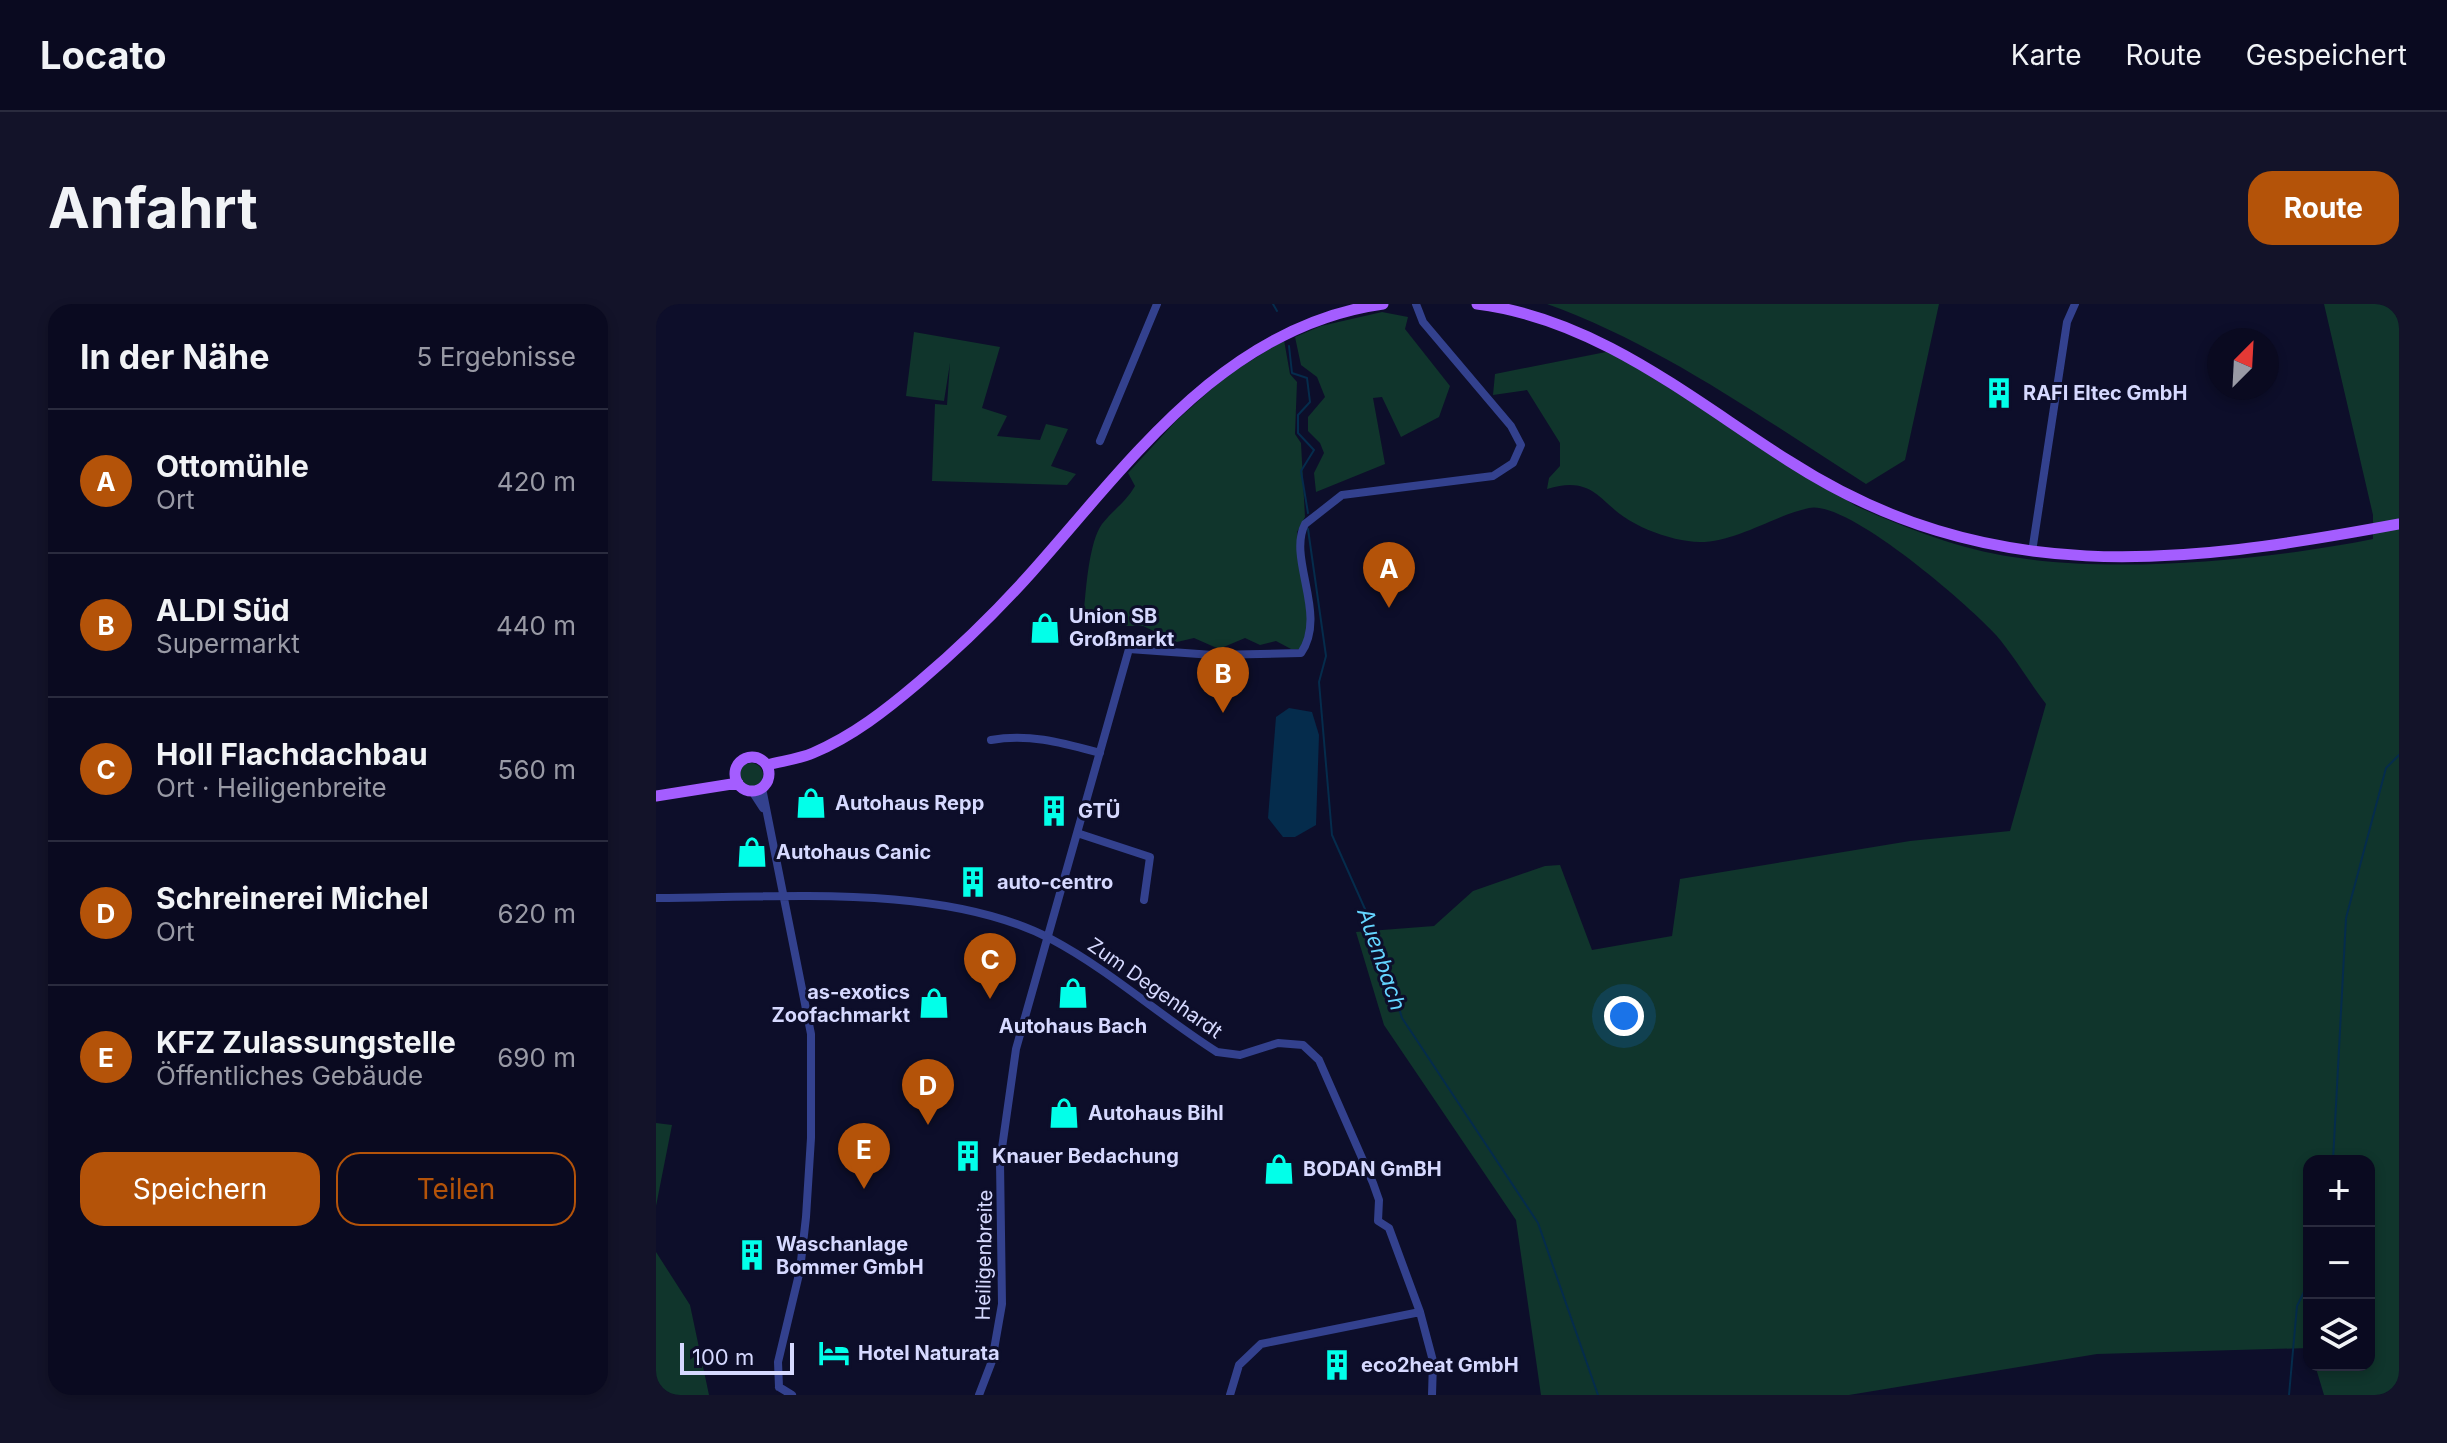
<!DOCTYPE html>
<html lang="de">
<meta charset="utf-8">
<style>
body{margin:0;font-family:Inter,sans-serif;background:#131329;color:#f1f3f6}
.controls{position:absolute;right:24px;bottom:24px;display:grid;overflow:hidden;border-radius:16px;box-shadow:0 4px 12px #0003}
.controls button{width:72px;height:72px;display:grid;place-items:center;padding:0;border:0;border-bottom:2px solid #2a2b3e;background:#0a0a20;color:#f1f3f6;font:40px sans-serif}
.compass{position:absolute;left:1551px;top:24px;width:72px;height:72px;border-radius:50%;background:#0a0a20;box-shadow:0 4px 12px #0003;rotate:24deg}
.scale{position:absolute;left:24px;bottom:20px;width:114px;box-sizing:border-box;padding-left:8px;border:4px solid #d6d9ff;border-top:0;font-size:22px;line-height:28px;white-space:nowrap;color:#d6d9ff;-webkit-text-stroke:6px #0d0e2a;paint-order:stroke}
.you{position:absolute;left:968px;top:712px;width:28px;height:28px;margin:-20px;border:6px solid #fff;border-radius:50%;background:#1a73e8;box-shadow:0 0 0 12px #1a73e833}
.badge{display:grid;place-items:center;width:52px;height:52px;border-radius:50%;background:#b45309;color:#fff;font-size:26px;font-weight:700}
.pin{position:absolute;translate:-50% -66px;filter:drop-shadow(0 2px 4px #0008)}
.pin::after{content:'';position:absolute;top:42px;width:28px;height:24px;background:inherit;clip-path:polygon(0 0,100% 0,50% 100%)}
.list{margin:0;padding:0;list-style:none}
h2{display:flex;justify-content:space-between;align-items:center;height:104px;margin:0;padding:0 32px;font-size:34px}
h2 small{font-size:26px;font-weight:400;color:#999aa5}
.list li{display:grid;grid-template-columns:52px 1fr auto;gap:24px;align-items:center;box-sizing:border-box;height:144px;padding:0 32px;border-top:2px solid #2a2b3e}
.list b{display:block;font-size:30px;white-space:nowrap}
.list p{margin:0;font-size:26px;white-space:nowrap;color:#999aa5}
.list em{font-size:26px;font-style:normal;color:#999aa5}
.actions{display:flex;gap:16px;padding:24px 32px}
.actions a{flex:1;padding:18px 0;border:2px solid #b45309;border-radius:24px;text-align:center;font-size:28px;color:#b45309}
.actions .main{background:#b45309;color:#fff}
.icon{flex:none;width:44px;height:44px;fill:none;stroke:currentColor;stroke-width:2;stroke-linecap:round;stroke-linejoin:round}
.map{position:relative;flex:none;width:1743px;height:1091px;overflow:hidden;border-radius:24px}
header{display:flex;align-items:center;gap:48px;box-sizing:border-box;height:112px;padding:0 40px;background:#0a0a20;border-bottom:2px solid #2a2b3e}
header strong{font-size:38px}
nav{display:flex;gap:44px;margin-inline-start:auto;font-size:28px}
.intro{display:flex;align-items:center;justify-content:space-between;box-sizing:border-box;height:192px;padding:0 48px}
h1{margin:0;font-size:56px}
.button{padding:20px 36px;border-radius:24px;background:#b45309;color:#fff;font-size:28px;font-weight:700}
main{display:flex;gap:48px;padding:0 48px}
aside{flex:1;background:#0a0a20;border-radius:24px;box-shadow:0 4px 12px #0003}
.map>svg:first-child{display:block}
.green{fill:#10352c}
.water{fill:#052c4c}
.lines{fill:none;stroke-linecap:round;stroke-linejoin:round}
.stream{stroke:#052c4c;stroke-width:2}
.minor{stroke:#33418e;stroke-width:8}
.major{stroke:#a45dff;stroke-width:11}
.labels{text-anchor:middle;stroke-width:6;stroke-linejoin:round;paint-order:stroke}
.poi-label{font-size:20px;font-weight:bold;fill:#d6d9ff;stroke:#0d0e2a;text-anchor:start}
.street-label{font-size:20px;fill:#d6d9ff;stroke:#0d0e2a}
.water-label{font-size:22px;font-style:italic;fill:#64d5ff;stroke:#0d0e2a}
</style>
<header>
<strong>Locato</strong>
<nav><a>Karte</a><a>Route</a><a>Gespeichert</a></nav>
</header>
<div class="intro"><h1>Anfahrt</h1><a class="button">Route</a></div>
<main>
<aside>
<h2>In der Nähe<small>5 Ergebnisse</small></h2>
<ul class="list">
<li><span class="badge">A</span><div><b>Ottomühle</b><p>Ort</p></div><em>420 m</em></li>
<li><span class="badge">B</span><div><b>ALDI Süd</b><p>Supermarkt</p></div><em>440 m</em></li>
<li><span class="badge">C</span><div><b>Holl Flachdachbau</b><p>Ort · Heiligenbreite</p></div><em>560 m</em></li>
<li><span class="badge">D</span><div><b>Schreinerei Michel</b><p>Ort</p></div><em>620 m</em></li>
<li><span class="badge">E</span><div><b>KFZ Zulassungstelle</b><p>Öffentliches Gebäude</p></div><em>690 m</em></li>
</ul>
<div class="actions"><a class="main">Speichern</a><a>Teilen</a></div>
</aside>
<div class="map">
<svg width="1743" height="1091" viewBox="0 0 1743 1091">
<rect width="100%" height="100%" fill="#0d0e2a"/>
<path class="green" d="M891 0H1283L1249 156 1210 180C1106 114 1007 42 891 0Z
M1668 0H1743V1091H1668L1659 1061H1713V857H1653V1044L1441 1050 1193 1091H885L860 916 728 721 700 628 778 622 817 587 889 562 904 561 936 646 1016 632 1024 575 1254 537 1354 527 1390 400C1373 378 1358 352 1340 331 1314 302 1191 195 1153 204 1115 212 1072 244 1032 237 1016 235 994 228 980 220 943 202 941 170 891 185L893 174 904 162V139L871 86 837 91 839 70 955 47 1200 202C1250 224 1302 245 1357 253 1462 270 1612 256 1717 235V211Z
M726 8 752 13 749 25 794 82 783 113 745 133 726 93 717 94 729 160 660 188 658 169 668 149 664 139 652 127V113L669 93 661 73 645 61 639 33 665 22Z
M258 28 344 43 326 104 351 112 341 132 384 136 390 120 412 125 395 162 420 170 411 181 276 177 279 100 291 101 294 59 288 97 250 92Z
M628 36 634 70 641 78 639 130 645 139 649 213 641 228 652 318 651 332 644 345H635L620 337 604 341 589 334 563 345 538 334 521 338 487 322H463L428 307C430 285 433 238 446 220 457 206 470 198 479 182L472 169 520 117 569 73Z
M83 471a12 12 0 1 1 24 0a12 12 0 1 1-24 0Z
M0 819 16 821 0 902Z
M0 948 34 1001 53 1091H0Z"/>
<path class="water" d="M633 404 656 408 663 431 660 521 639 533H627L612 514 620 413Z"/>
<g class="lines">
<path class="stream" d="M617 0 621 7
M633 42 636 69 651 74 654 98 642 111V129L658 146 645 167 652 209
M652 225 670 352 663 378 676 531 721 632 746 714 882 919 942 1091
M1677 857 1690 614 1730 464 1743 451
M1633 1091 1641 1002 1653 978"/>
<path class="minor" d="M444 137 501 0
M1376 248 1411 18 1419 0
M335 436C373 429 407 439 444 449
M106 484 155 730V834L150 913 144 966 122 1058 123 1083
M96 487 107 504
M421 529 494 553 488 596
M0 594C121 594 286 578 395 635 455 667 504 712 561 748L584 751 622 739 647 741 663 756 717 879 723 896 722 917 733 924 764 1008 605 1040 583 1061 574 1091
M764 1008 777 1057 776 1091
M123 1083 136 1091
M323 1091 336 1057 346 1000 344 858 360 745 473 345 557 351 645 349C672 310 631 255 649 220L686 191 837 172 857 159 865 141 855 122 767 18 760 0"/>
<path class="major" d="M821 0C941 15 1035 95 1133 157 1332 285 1523 261 1743 220
M79 470a17 17 0 1 1 34 0a17 17 0 1 1-34 0Z
M111 461C126 457 143 455 157 449 197 432 230 406 263 378 303 344 340 308 375 269 474 158 568 22 727 0
M0 492 82 479"/>
</g>
<defs>
<symbol id="building-bare" viewBox="-9 -9 18 18"><path d="M-4-6H4V6H1V3H-1V6H-4ZM-2.5-4.3h1.7v1.8h-1.7ZM.8-4.3h1.7v1.8H.8ZM-2.5-1h1.7V.8h-1.7ZM.8-1h1.7V.8H.8Z" fill="#02ffe9" stroke="#0d0e2a" stroke-width="2.5" paint-order="stroke"/></symbol>
<symbol id="shop-bare" viewBox="-9 -9 18 18"><path d="M-5-2.5h2.3a2.7 3.5 0 0 1 5.4 0H5L5.5 6h-11ZM-1.5-2.5h3a1.5 2.3 0 0 0-3 0Z" fill="#02ffe9" stroke="#0d0e2a" stroke-width="2.5" paint-order="stroke"/></symbol>
<symbol id="hotel-bare" viewBox="-9 -9 18 18"><path d="M-6-4.5h1.5V1H6V5H4.5V3h-9V5H-6ZM-4 0a1.8 1.8 0 1 1 3.6 0ZM.5 0V-2.5h3Q6-2.5 6 0Z" fill="#02ffe9" stroke="#0d0e2a" stroke-width="2.5" paint-order="stroke"/></symbol>
</defs>
<g fill-rule="evenodd">
<use href="#building-bare" x="1321" y="67" width="44" height="44"/>
<use href="#shop-bare" x="367" y="302" width="44" height="44"/>
<use href="#shop-bare" x="133" y="477" width="44" height="44"/>
<use href="#building-bare" x="376" y="485" width="44" height="44"/>
<use href="#shop-bare" x="74" y="526" width="44" height="44"/>
<use href="#building-bare" x="295" y="556" width="44" height="44"/>
<use href="#shop-bare" x="395" y="667" width="44" height="44"/>
<use href="#shop-bare" x="256" y="677" width="44" height="44"/>
<use href="#shop-bare" x="386" y="787" width="44" height="44"/>
<use href="#building-bare" x="290" y="830" width="44" height="44"/>
<use href="#shop-bare" x="601" y="843" width="44" height="44"/>
<use href="#building-bare" x="74" y="929" width="44" height="44"/>
<use href="#hotel-bare" x="156" y="1027" width="44" height="44"/>
<use href="#building-bare" x="659" y="1039" width="44" height="44"/>
</g>
<g class="labels">
<g class="poi-label">
<text x="1367" y="96">RAFI Eltec GmbH</text>
<text x="413" y="319">Union SB<tspan x="413" dy="23">Großmarkt</tspan></text>
<text x="179" y="506">Autohaus Repp</text>
<text x="422" y="514">GTÜ</text>
<text x="120" y="555">Autohaus Canic</text>
<text x="341" y="585">auto-centro</text>
<text x="254" y="695" text-anchor="end">as-exotics<tspan x="254" dy="23">Zoofachmarkt</tspan></text>
<text x="417" y="729" text-anchor="middle">Autohaus Bach</text>
<text x="432" y="816">Autohaus Bihl</text>
<text x="336" y="859">Knauer Bedachung</text>
<text x="647" y="872">BODAN GmBH</text>
<text x="120" y="947">Waschanlage<tspan x="120" dy="23">Bommer GmbH</tspan></text>
<text x="202" y="1056">Hotel Naturata</text>
<text x="705" y="1068">eco2heat GmbH</text>
</g>
<g class="street-label">
<text transform="translate(499 684) rotate(35)" y="7">Zum Degenhardt</text>
<text transform="translate(328 951) rotate(-89)" y="7">Heiligenbreite</text>
</g>
<g class="water-label">
<text transform="translate(726 655) rotate(71)" y="8">Auenbach</text>
</g>
</g>
</svg>
<div class="controls">
<button>+</button>
<button>−</button>
<button><svg class="icon" aria-label="layers" viewBox="0 0 24 24"><path d="M12 4l9 5-9 5-9-5zM3 14l9 5 9-5"/></svg></button>
</div>
<svg class="compass" viewBox="-18 -18 36 36"><path d="M0-13l5 13h-10z" fill="#e53935"/><path d="M0 13l5-13h-10z" fill="#999aa5"/></svg>
<div class="scale">100 m</div>
<div class="you"></div>
<div class="pin badge" style="left:733px;top:304px">A</div>
<div class="pin badge" style="left:567px;top:409px">B</div>
<div class="pin badge" style="left:334px;top:695px">C</div>
<div class="pin badge" style="left:272px;top:821px">D</div>
<div class="pin badge" style="left:208px;top:885px">E</div>
</div>
</main>
